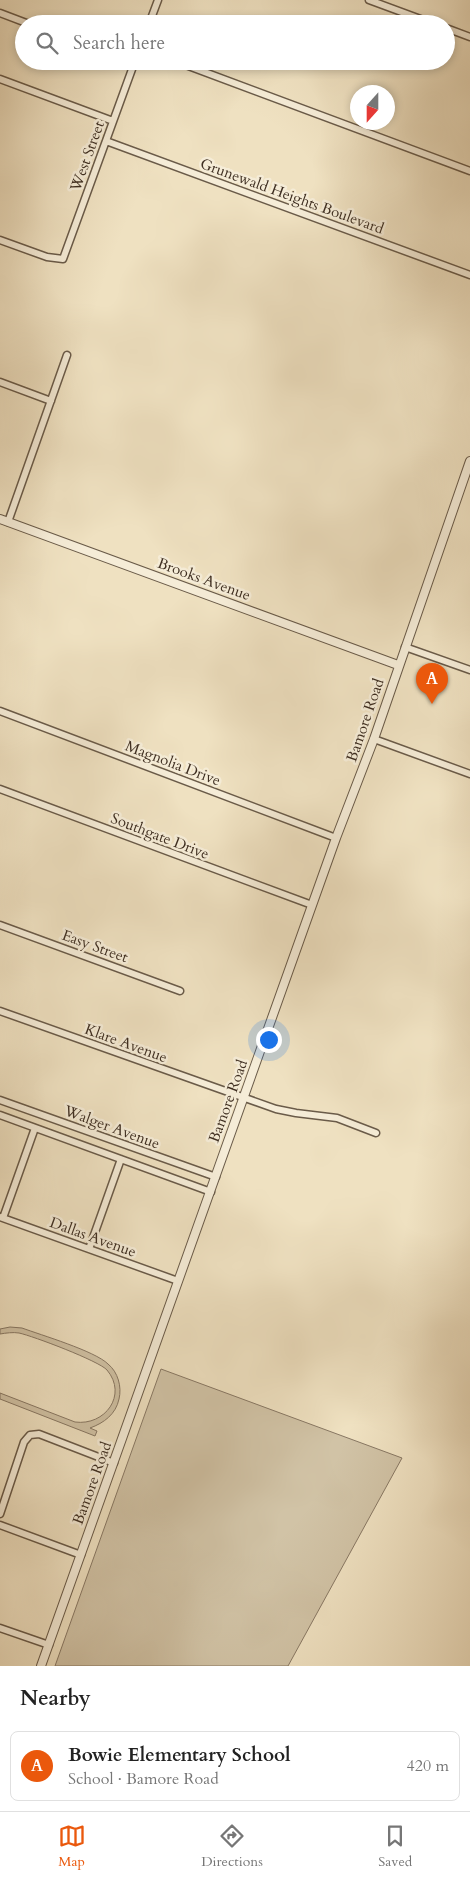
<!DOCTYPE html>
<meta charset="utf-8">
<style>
body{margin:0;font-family:Cardo,serif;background:#f6f6f6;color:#222}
.compass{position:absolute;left:350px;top:85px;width:45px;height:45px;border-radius:50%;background:#fff;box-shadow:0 2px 8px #0003;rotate:201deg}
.you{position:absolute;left:268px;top:1039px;width:18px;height:18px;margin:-12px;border:4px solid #fff;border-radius:50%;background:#1a73e8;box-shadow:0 0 0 8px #1a73e833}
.badge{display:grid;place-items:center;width:32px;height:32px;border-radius:50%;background:#ea580c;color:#fff;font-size:16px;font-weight:700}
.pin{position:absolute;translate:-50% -41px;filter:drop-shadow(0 1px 2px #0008)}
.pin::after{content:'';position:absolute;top:26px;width:18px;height:15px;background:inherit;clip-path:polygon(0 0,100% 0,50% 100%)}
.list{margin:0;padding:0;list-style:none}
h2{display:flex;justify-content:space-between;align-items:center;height:65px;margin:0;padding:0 20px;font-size:21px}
h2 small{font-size:16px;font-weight:400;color:#767676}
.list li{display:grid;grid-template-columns:32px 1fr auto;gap:15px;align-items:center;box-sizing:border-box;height:70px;margin:0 10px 10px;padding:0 10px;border:1px solid #e0e0e0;border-radius:8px}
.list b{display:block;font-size:19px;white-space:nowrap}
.list p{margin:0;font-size:16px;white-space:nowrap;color:#767676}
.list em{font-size:16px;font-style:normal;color:#767676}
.icon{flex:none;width:28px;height:28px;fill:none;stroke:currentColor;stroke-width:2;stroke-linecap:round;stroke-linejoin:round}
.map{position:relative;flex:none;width:470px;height:1666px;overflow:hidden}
.search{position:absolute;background:#fff;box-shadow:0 2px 8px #0003;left:15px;right:15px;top:15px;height:55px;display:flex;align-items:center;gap:12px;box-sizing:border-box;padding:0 18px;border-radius:28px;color:#767676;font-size:19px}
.sheet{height:145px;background:#fff}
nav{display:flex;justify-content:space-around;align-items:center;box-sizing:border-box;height:70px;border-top:1px solid #e0e0e0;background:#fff;font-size:14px;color:#767676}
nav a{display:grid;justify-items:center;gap:2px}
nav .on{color:#ea580c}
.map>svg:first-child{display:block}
.green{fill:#d1c3a6;stroke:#887864}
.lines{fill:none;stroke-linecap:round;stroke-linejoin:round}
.minor-casing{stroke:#6a5b49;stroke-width:9}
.tertiary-casing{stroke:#6a5b49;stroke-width:10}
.minor{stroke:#f5ecd7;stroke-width:6}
.tertiary{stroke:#f5ecd7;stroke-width:8}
.labels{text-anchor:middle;stroke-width:5;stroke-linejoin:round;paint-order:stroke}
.street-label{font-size:15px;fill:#3e2e21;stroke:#f5ecd7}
</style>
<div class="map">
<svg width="470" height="1666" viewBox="0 0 470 1666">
<rect width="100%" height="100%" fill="#efe1c1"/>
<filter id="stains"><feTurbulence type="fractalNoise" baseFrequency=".004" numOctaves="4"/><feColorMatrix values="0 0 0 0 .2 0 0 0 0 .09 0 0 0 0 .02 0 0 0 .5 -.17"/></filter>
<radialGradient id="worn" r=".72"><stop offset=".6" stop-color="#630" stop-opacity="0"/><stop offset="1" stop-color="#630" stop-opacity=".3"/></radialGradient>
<path class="green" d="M10 1327 22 1328C41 1335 95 1351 108 1364 118 1372 122 1387 119 1399 116 1414 104 1423 90 1428L97 1431 95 1436 0 1399V1393L75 1422C105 1426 128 1395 107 1370 99 1361 33 1336 19 1333 13 1332 6 1333 0 1334V1329Z
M161 1369 402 1458 288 1666H55Z"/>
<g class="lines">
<defs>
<path id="minor" d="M369 0 434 24
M0 13 29 24
M149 24 158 0
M446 28 470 37
M175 61 470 171
M0 79 113 121
M106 141 470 275
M0 240 47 257 63 259 135 61
M0 382 51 401
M8 522 67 355
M405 647 470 670
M0 711 336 838
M374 739 470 774
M0 789 312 905
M0 925 180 991
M0 1011 276 1109 296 1113 337 1118 376 1133
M0 1100 216 1177
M0 1115 211 1192
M0 1217 178 1281
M3 1218 35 1128
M89 1249 121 1159
M0 1514 24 1442 30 1435 39 1434 114 1463
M0 1525 81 1555
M0 1628 49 1645"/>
<path id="tertiary" d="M0 519 398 665
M41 1666 336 838 374 739 470 461"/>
</defs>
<use href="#minor" class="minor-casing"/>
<use href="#tertiary" class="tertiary-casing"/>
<use href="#minor" class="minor"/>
<use href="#tertiary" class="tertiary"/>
</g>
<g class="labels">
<g class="street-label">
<text transform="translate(87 156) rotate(-70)" y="5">West Street</text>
<text transform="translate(292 196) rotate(20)" y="5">Grunewald Heights Boulevard</text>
<text transform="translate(204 579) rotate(20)" y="5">Brooks Avenue</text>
<text transform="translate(365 720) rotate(-71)" y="5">Bamore Road</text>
<text transform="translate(173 763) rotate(21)" y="5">Magnolia Drive</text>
<text transform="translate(160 836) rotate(21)" y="5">Southgate Drive</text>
<text transform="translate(95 946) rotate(20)" y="5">Easy Street</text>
<text transform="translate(126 1043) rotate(20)" y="5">Klare Avenue</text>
<text transform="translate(228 1101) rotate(-70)" y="5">Bamore Road</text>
<text transform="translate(112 1127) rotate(20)" y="5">Walger Avenue</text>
<text transform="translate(93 1237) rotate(20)" y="5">Dallas Avenue</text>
<text transform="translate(92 1483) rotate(-70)" y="5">Bamore Road</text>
</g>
</g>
<rect width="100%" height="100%" filter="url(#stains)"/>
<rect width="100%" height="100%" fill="url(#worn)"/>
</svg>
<svg class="compass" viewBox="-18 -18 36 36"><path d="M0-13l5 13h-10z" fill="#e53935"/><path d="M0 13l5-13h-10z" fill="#767676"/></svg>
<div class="you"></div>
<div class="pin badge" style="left:432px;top:704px">A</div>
<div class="search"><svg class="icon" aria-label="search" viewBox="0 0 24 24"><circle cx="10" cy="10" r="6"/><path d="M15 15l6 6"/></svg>Search here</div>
</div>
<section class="sheet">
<h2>Nearby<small></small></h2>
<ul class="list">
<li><span class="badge">A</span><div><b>Bowie Elementary School</b><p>School · Bamore Road</p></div><em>420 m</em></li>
</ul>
</section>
<nav>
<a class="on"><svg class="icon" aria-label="map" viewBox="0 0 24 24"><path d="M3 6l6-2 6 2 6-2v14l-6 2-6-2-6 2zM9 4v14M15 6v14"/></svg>Map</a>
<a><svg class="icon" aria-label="directions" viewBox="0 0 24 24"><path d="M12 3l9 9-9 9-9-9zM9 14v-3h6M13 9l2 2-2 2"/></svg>Directions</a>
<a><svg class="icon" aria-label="saved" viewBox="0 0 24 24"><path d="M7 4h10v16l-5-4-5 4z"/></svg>Saved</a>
</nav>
